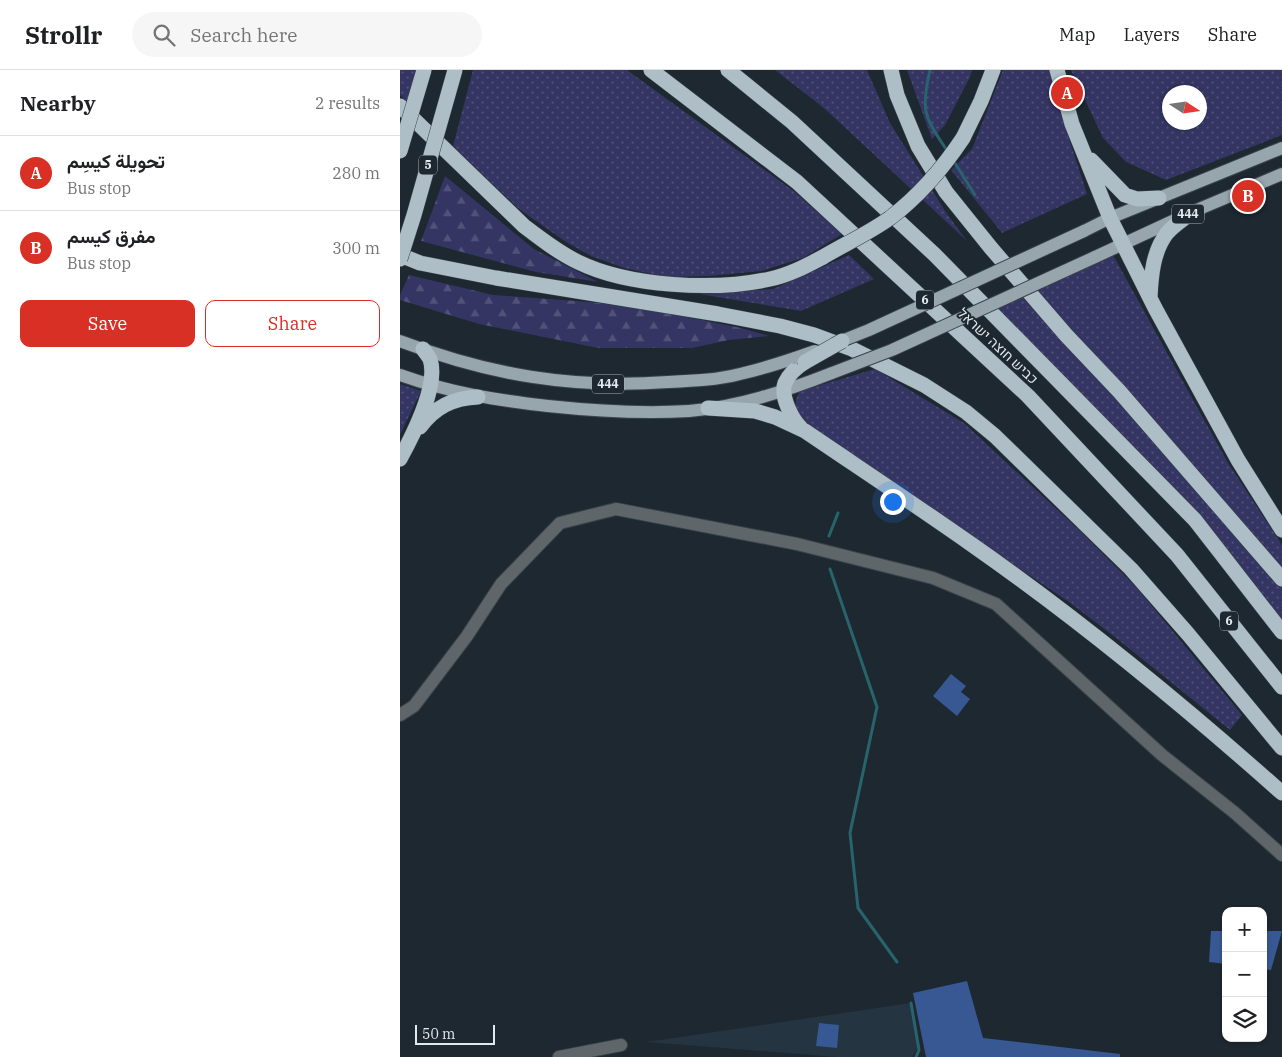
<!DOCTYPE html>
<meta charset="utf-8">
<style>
body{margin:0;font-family:"IBM Plex Serif",Vazirmatn,Heebo,serif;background:#f6f6f6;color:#202124}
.controls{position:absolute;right:15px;bottom:15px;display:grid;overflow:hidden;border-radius:10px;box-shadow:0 1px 4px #0004}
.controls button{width:45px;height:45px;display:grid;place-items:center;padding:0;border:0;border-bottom:1px solid #e0e0e0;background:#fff;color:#202124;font:25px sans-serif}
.compass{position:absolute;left:762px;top:15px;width:45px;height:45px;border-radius:50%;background:#fff;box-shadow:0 1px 4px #0004;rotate:102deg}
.scale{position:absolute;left:15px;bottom:12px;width:80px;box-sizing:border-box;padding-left:5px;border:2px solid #e1e8ee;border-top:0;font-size:14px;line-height:18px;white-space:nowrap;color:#e1e8ee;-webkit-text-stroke:4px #1e2831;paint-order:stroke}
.you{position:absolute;left:492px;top:431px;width:18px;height:18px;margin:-12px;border:4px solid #fff;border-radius:50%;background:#1a73e8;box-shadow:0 0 0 8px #1a73e833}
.badge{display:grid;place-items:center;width:32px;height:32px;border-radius:50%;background:#d93025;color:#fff;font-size:16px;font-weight:700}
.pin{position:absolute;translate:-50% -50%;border:2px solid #fff;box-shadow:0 1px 5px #0006}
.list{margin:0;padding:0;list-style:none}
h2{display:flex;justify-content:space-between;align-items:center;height:65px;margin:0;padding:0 20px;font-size:21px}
h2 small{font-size:16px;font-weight:400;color:#757577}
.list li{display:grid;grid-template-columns:32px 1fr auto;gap:15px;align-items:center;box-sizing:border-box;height:75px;padding:0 20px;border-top:1px solid #e0e0e0}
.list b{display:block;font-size:19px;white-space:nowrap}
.list p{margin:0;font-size:16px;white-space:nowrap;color:#757577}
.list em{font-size:16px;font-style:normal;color:#757577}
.actions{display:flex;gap:10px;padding:15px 20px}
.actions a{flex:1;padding:11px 0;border:1px solid #d93025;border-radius:10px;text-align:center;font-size:18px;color:#d93025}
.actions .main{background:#d93025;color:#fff}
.icon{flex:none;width:28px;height:28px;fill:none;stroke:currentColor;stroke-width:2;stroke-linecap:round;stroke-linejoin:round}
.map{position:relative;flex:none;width:882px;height:987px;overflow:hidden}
header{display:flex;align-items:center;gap:30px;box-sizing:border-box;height:70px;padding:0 25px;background:#fff;border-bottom:1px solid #e0e0e0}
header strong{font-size:24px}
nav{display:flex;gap:28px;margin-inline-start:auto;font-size:18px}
.search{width:350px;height:45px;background:#f6f6f6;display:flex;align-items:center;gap:12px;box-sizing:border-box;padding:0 18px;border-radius:28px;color:#757577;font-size:19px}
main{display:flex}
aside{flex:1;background:#fff}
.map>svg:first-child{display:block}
.built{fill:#243441}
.grass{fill:url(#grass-dots);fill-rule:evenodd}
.forest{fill:url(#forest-firs)}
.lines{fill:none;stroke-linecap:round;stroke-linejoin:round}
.stream{stroke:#27646d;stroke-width:3}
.building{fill:#385894}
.minor-casing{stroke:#39434b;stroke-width:14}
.major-casing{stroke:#39434b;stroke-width:14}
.highway-casing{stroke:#39434b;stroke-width:16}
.minor{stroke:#5f6669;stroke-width:12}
.major{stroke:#97a5ac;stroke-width:12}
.highway{stroke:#adbec6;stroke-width:15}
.major-bridge-casing{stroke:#39434b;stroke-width:14;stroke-linecap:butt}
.highway-bridge-casing{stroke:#39434b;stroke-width:16;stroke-linecap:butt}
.major-bridge{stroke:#97a5ac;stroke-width:12}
.highway-bridge{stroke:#adbec6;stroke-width:15}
.labels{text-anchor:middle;stroke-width:4;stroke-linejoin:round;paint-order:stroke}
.shield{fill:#1e2831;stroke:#a6aeb5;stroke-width:1}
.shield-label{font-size:12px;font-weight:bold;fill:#e1e8ee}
.street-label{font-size:14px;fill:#e1e8ee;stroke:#1e2831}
</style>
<header>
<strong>Strollr</strong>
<div class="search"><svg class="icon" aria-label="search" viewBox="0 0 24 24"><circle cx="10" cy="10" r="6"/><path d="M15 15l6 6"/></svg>Search here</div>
<nav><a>Map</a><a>Layers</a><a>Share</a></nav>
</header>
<main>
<aside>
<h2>Nearby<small>2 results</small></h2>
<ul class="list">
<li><span class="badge">A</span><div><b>تحويلة كيسِم</b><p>Bus stop</p></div><em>280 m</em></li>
<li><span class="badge">B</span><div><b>مفرق كيسم</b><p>Bus stop</p></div><em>300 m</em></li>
</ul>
<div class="actions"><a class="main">Save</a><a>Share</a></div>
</aside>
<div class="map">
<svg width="882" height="987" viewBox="0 0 882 987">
<defs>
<pattern id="grass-dots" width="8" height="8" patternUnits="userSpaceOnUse" patternTransform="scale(1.25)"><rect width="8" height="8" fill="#343562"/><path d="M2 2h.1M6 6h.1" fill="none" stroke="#515279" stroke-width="1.8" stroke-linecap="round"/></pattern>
<pattern id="forest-firs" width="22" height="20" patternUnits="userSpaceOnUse" patternTransform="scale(1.25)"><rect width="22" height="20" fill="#343562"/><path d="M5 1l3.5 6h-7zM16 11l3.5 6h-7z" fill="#515279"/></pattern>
</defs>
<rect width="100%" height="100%" fill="#1e2831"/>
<path class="built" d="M511 933 520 974 512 987H437L246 972Z"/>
<path class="grass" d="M0 0H17L9 34 0 25Z
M73 0H227L395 122 442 164 403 188 361 201 309 206 266 207 224 198 191 186 166 172 119 139 53 76Z
M375 0H467L490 53 547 144 567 171 425 39Z
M507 0H572L570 7 545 55 532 69Z
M603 0H649L655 26 687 124 602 163 551 100 572 79Z
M671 0H882V65L766 110 726 92 703 68ZM769 22H799V52H769Z
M449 185 474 209 401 241 299 224 373 219Z
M713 185 828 393 882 475V550L727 372 598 238Z
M475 299 564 353 677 458 737 518 842 645 830 660 715 567 669 532 408 356C398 342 390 338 400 321Z
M0 314 21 321 0 365Z"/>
<path class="forest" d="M45 106 134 179 198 212 136 202 21 171Z
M9 205 93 225 190 232 248 239 341 258 369 266 329 270 292 278H198L79 254 0 230V225Z"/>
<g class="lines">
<path class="stream" d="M530 0C520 43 525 47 548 82
M553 90 575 125
M429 466 438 443
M430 499 477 637 450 763 458 838 497 892
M511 933 519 980 516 987"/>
</g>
<path class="building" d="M551 604 566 616 561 622 570 629 557 646 533 626Z
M811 861H826V894L809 892Z
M863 861H882L871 900 863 899Z
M567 911 583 968 720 984V987H526L513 923Z
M419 953 439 955 437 978 416 976Z"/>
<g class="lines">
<defs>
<path id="minor" d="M0 645 14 636 67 566 101 514 160 453 216 439 397 474 533 508 596 534 762 685 835 743 882 785
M159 987 221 975"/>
<path id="major" d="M684 161 710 148 882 78
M695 187 792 142 882 104
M0 271C90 305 172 319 268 312 292 311 317 310 340 304 358 300 377 294 395 288
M0 305C50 323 96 330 148 336 195 341 242 344 289 341 338 337 386 321 432 303"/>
<path id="highway" d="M251 0 397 112 628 326 777 485 882 617
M328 0 392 52 535 185 795 450 882 562
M491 0 497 25 518 76 546 122 591 178 666 265 719 321 882 509
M657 0 672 54 710 148 755 238 838 390 882 460
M0 36 124 156C141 169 159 183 178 192 229 217 316 221 370 209 389 205 406 196 423 187
M563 68 581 31 593 0
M691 90 725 125 737 129 759 128
M0 185 20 193 96 208 318 244 380 256 414 265 452 279 524 315 566 342 595 366 731 499 788 564 882 678
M750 228C751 206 753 181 767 163 774 155 784 149 792 142
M308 338 355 341 375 347 405 361C461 399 517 436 571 474 680 550 783 635 882 723
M20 357C35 337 53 328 78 327
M401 358C392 349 380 326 385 313 389 304 397 297 405 292
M0 389C13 365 39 316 30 289 28 285 25 282 23 279"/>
</defs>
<use href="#minor" class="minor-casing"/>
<use href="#major" class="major-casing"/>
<use href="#highway" class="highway-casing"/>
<use href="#minor" class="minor"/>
<use href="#major" class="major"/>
<use href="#highway" class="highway"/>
<defs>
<path id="major-bridge" d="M434 274 469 260 684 161
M395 288 415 281
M432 303 492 280 695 187"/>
<path id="highway-bridge" d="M0 81 24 0
M423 187C445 174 469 163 490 148 519 126 543 98 563 68
M0 189 14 145 55 0
M405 292 442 271"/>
</defs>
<use href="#major-bridge" class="major-bridge-casing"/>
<use href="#highway-bridge" class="highway-bridge-casing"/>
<use href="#major-bridge" class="major-bridge"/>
<use href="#highway-bridge" class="highway-bridge"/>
</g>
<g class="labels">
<g class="shield">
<rect x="19" y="85.5" width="18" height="19" rx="4"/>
<rect x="772" y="134.5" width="32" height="19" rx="4"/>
<rect x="516" y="220.5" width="18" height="19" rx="4"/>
<rect x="192" y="304.5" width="32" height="19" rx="4"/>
<rect x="820" y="541.5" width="18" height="19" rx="4"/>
</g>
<g class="shield-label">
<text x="28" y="99">5</text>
<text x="788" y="148">444</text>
<text x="525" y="234">6</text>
<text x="208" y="318">444</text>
<text x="829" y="555">6</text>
</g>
<g class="street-label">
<text transform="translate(598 276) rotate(43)" y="5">כביש חוצה ישראל</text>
</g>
</g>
</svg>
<div class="controls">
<button>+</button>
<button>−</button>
<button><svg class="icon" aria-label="layers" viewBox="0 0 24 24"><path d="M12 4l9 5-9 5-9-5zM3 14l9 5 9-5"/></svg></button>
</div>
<svg class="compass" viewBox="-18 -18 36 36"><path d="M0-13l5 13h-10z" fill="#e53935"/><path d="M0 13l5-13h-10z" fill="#757577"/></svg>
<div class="scale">50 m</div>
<div class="you"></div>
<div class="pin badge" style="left:667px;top:23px">A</div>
<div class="pin badge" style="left:848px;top:126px">B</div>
</div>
</main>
